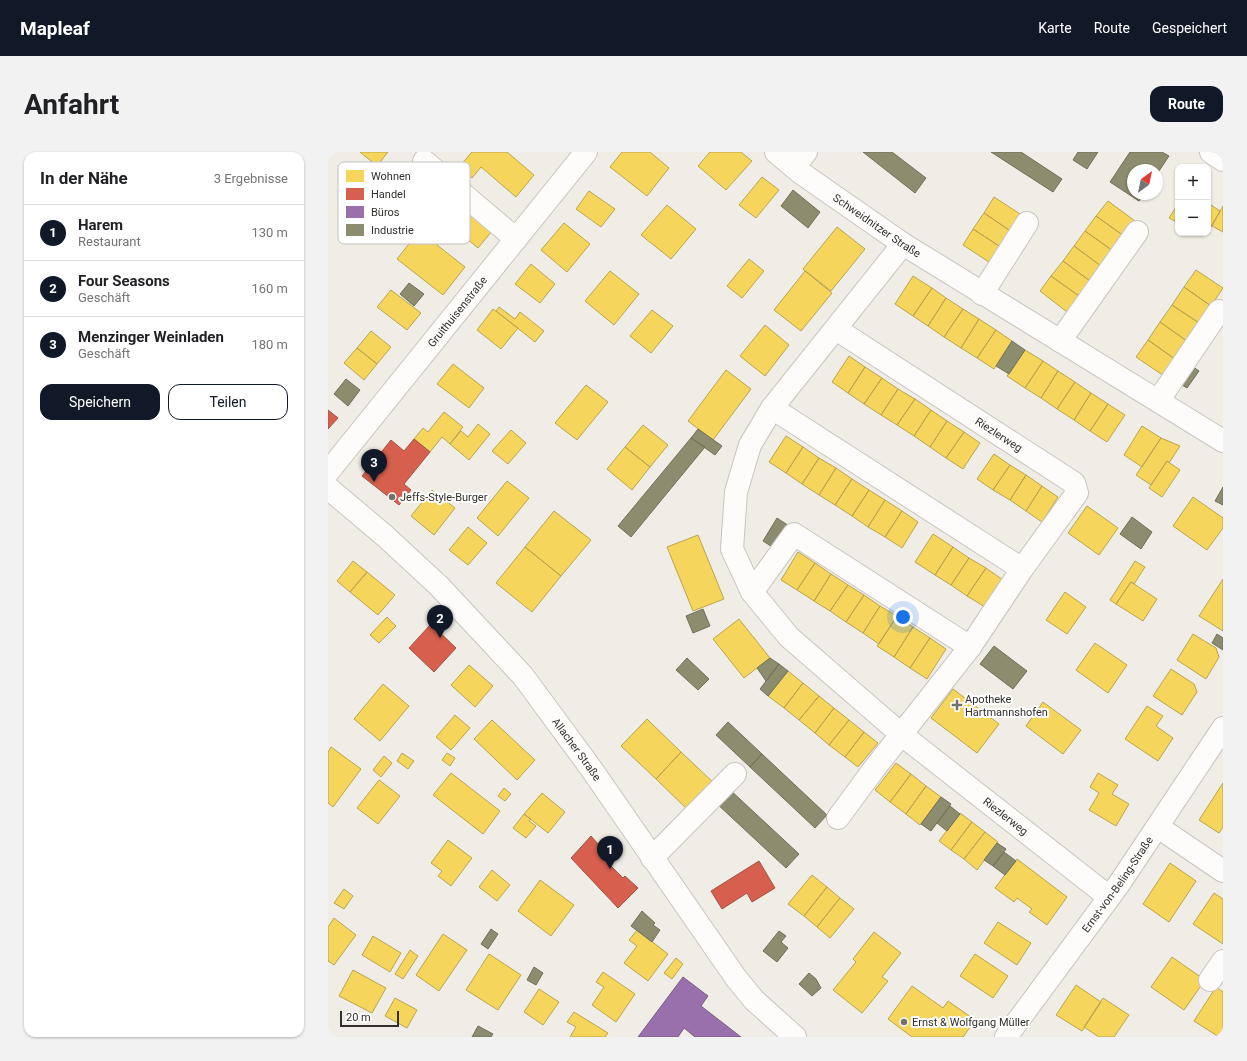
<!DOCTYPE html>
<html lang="de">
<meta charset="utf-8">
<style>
body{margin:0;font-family:Roboto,sans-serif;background:#f2f2f2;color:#202124}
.controls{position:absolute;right:12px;top:12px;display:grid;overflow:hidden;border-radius:8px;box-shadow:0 1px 3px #0004}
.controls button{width:36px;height:36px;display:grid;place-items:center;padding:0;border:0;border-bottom:1px solid #e0e0e0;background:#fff;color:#202124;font:20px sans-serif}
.compass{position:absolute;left:799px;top:12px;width:36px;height:36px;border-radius:50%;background:#fff;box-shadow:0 1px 3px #0004;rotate:33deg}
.scale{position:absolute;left:12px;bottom:10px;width:59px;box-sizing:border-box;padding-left:4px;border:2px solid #32302c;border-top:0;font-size:11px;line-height:14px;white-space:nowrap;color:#32302c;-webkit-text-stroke:3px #fff;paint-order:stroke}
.you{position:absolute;left:575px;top:465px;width:14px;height:14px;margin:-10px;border:3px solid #fff;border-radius:50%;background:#1a73e8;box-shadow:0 0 0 6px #1a73e833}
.badge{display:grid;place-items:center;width:26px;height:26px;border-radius:50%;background:#111827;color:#fff;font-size:13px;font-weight:700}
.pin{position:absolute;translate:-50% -33px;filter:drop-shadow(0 1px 2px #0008)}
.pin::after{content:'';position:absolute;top:21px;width:14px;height:12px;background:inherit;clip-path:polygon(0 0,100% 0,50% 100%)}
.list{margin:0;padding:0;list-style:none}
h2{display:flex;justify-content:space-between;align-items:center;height:52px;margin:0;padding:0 16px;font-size:17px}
h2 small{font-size:13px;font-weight:400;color:#757577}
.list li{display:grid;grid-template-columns:26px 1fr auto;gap:12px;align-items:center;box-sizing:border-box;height:56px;padding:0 16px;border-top:1px solid #e0e0e0}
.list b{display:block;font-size:15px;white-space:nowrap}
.list p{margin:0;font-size:13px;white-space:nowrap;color:#757577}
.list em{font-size:13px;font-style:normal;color:#757577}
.actions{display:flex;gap:8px;padding:12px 16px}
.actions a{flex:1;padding:9px 0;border:1px solid #111827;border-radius:12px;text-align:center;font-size:14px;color:#111827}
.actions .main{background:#111827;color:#fff}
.map{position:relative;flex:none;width:895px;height:885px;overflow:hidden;border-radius:12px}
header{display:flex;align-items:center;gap:24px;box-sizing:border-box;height:56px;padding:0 20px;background:#111827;color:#fff}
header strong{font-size:19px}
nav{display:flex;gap:22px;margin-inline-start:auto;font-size:14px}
.intro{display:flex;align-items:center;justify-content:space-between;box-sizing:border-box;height:96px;padding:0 24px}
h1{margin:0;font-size:28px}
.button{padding:10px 18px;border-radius:12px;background:#111827;color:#fff;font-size:14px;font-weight:700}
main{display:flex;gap:24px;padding:0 24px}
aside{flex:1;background:#fff;border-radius:12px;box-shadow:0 1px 3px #0004}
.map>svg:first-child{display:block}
.homes{fill:#f6d55c;stroke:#bba44e}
.shops{fill:#d6604d;stroke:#a55243}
.offices{fill:#9970ab;stroke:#7a5d85}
.industry{fill:#8c8c6e;stroke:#71705a}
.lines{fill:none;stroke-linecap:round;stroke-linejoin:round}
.minor-casing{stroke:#c7c5c0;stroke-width:24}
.minor{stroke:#fdfcfb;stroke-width:22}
.poi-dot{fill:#74726d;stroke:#fff;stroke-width:1.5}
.labels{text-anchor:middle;stroke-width:4;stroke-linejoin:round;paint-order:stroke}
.street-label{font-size:11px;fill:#32302c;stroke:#fff}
.poi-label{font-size:11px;fill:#32302c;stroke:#fff;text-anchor:start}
.key{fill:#fff;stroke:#c2c1c0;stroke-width:1}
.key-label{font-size:11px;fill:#32302c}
</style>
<header>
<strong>Mapleaf</strong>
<nav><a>Karte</a><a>Route</a><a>Gespeichert</a></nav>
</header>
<div class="intro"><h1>Anfahrt</h1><a class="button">Route</a></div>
<main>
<aside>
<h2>In der Nähe<small>3 Ergebnisse</small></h2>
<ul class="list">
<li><span class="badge">1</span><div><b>Harem</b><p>Restaurant</p></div><em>130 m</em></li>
<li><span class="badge">2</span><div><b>Four Seasons</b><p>Geschäft</p></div><em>160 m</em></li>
<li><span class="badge">3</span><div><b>Menzinger Weinladen</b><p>Geschäft</p></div><em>180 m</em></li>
</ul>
<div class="actions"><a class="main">Speichern</a><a>Teilen</a></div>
</aside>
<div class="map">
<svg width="895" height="885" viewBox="0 0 895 885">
<rect width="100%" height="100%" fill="#f0ede6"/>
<path class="homes" d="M32 0H60L49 14Z
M144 0H179L206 23 188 45 153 15 144 26 131 15Z
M294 0H322L341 16 319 44 282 15Z
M382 0H413L424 9 398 38 370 14Z
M434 25 451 38 428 66 411 53Z
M261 39 287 57 273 75 248 57Z
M129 41 169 73 150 96 111 64Z
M666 45 695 64 684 80 656 61Z
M780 49 807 69 796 84 768 64Z
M880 51 892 59 880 80Z
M850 52V71L841 66Z
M339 53 368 77 343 107 313 83Z
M895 54V80L884 74Z
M656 61 684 80 674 96 645 77Z
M768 64 796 84 785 99 757 79Z
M236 71 262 92 239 120 213 98Z
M96 73 113 87 109 93 137 115 115 143 69 107Z
M509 75 537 97 503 139 475 117Z
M645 77 674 96 664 112 635 93Z
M757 79 785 99 773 114 746 94Z
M746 94 773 114 762 129 735 109Z
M421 107 436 119 414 146 399 134Z
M735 109 762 129 751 144 723 124Z
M203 112 227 132 212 151 187 132Z
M868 118 895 136 883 154 856 135Z
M282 119 311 142 286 173 257 149Z
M477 119 504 141 473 179 446 158Z
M585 124 604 136 585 164 567 152Z
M723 124 751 144 739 160 712 139Z
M856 135 883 154 871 171 844 153Z
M604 136 618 146 600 174 585 164Z
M63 138 93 161 79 178 49 155Z
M618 146 635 157 616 185 600 174Z
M844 153 871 171 859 189 832 170Z
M171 155 187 167 192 160 216 179 207 190 168 159Z
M165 157 190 176 173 197 149 178Z
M635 157 651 167 633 196 616 185Z
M324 158 345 174 323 201 302 184Z
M651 167 668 178 649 206 633 196Z
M832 170 859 189 847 207 820 188Z
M437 173 461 193 437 224 412 204Z
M668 178 684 189 666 217 649 206Z
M43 179 63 195 49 212 29 196Z
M820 188 847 207 836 224 808 205Z
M29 196 49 212 36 228 16 211Z
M697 198 715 209 697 236 679 224Z
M521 204 537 215 520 241 504 230Z
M715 209 730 219 713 246 697 236Z
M125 212 156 236 141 256 109 232Z
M537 215 554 226 536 252 520 241Z
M398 218 423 237 385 288 360 269Z
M730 219 747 230 729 257 713 246Z
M554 226 570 237 553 263 536 252Z
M747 230 763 241 746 268 729 257Z
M258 233 280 250 249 288 227 271Z
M570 237 587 247 569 273 553 263Z
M763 241 780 252 762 279 746 268Z
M587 247 603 258 586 284 569 273Z
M780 252 797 263 779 290 762 279Z
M603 258 619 269 602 295 586 284Z
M116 260 135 275 122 292 114 285 102 300 86 287 95 276 100 280Z
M619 269 636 280 618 306 602 295Z
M150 272 162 282 141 308 122 292 133 279 140 285Z
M315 273 340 293 322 315 297 295Z
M814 274 833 286 814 315 796 303Z
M183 278 198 291 180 312 164 299Z
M636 280 652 291 635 317 618 306Z
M458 284 475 295 458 321 441 310Z
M833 286 852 294 841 311 839 309 823 333 808 323Z
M297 295 322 315 304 338 279 317Z
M475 295 491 306 474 332 458 321Z
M666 302 682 313 665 338 649 327Z
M491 306 508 316 491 343 474 332Z
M839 309 852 318 834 345 821 336Z
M682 313 698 323 682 348 665 338Z
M508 316 524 327 507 353 491 343Z
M698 323 714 334 698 359 682 348Z
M524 327 541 338 524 364 507 353Z
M179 329 201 346 170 384 149 366Z
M714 334 730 345 714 370 698 359Z
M104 338 127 356 106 383 83 364Z
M541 338 557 348 540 375 524 364Z
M865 345 895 366V376L879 398 845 374Z
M557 348 574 359 557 385 540 375Z
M759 354 790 376 771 403 740 381Z
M226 359 263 388 233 424 197 395Z
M574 359 590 370 574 396 557 385Z
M140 375 159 391 140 413 121 398Z
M605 382 625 395 607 423 587 410Z
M370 383 396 447 365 459 339 395Z
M197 395 233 424 204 460 168 431Z
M625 395 641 406 623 433 607 423Z
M470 400 487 411 469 438 453 428Z
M641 406 658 416 639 444 623 433Z
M25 409 39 420 22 440 9 429Z
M807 409 817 415 806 432 803 430 788 452 782 448Z
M487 411 503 422 486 449 469 438Z
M658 416 675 428 657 455 639 444Z
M39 420 67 443 50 463 22 440Z
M503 422 520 433 502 459 486 449Z
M895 427V479L871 464Z
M803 430 829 447 815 469 788 452Z
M520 433 536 443 518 470 502 459Z
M737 440 758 455 739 482 718 468Z
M536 443 552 454 535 481 518 470Z
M552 454 569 464 551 492 535 481Z
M569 464 585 475 566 505 549 494Z
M59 465 68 474 51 491 42 483Z
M411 467 442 506 416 526 385 487Z
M585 475 602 486 582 516 566 505Z
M865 482 888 496 891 505 878 527 849 508Z
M602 486 618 497 599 527 582 516Z
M767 491 799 513 780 541 748 518Z
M141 513 165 534 147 555 123 533Z
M843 517 866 532 869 540 854 563 825 544Z
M460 519 475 531 456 556 440 544Z
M475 531 491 544 471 568 456 556Z
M55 532 81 554 52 589 26 567Z
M625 537 671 572 649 601 603 566Z
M491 544 506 556 487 581 471 568Z
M715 550 753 578 735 602 698 574Z
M819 554 835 564 828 574 845 586 830 609 797 587Z
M506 556 521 568 501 593 487 581Z
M127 563 142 576 123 598 108 585Z
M319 567 353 600 328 627 293 594Z
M164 568 207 608 189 628 146 587Z
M521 568 536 580 517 605 501 593Z
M536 580 550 591 530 615 517 605Z
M3 595 33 617 5 655 0 651V600Z
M353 600 388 633 362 660 328 627Z
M74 601 86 609 80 617 69 609Z
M119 601 127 606 122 614 114 608Z
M56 604 64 611 53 625 45 618Z
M568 611 583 622 562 650 547 638Z
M123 621 172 659 155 682 105 643Z
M770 621 790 633 784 642 801 652 788 674 761 658 771 641 762 635Z
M583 622 598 634 578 662 562 650Z
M51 628 72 644 50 672 29 656Z
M895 631V675L891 681 871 668Z
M598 634 613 645 592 673 578 662Z
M176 636 183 642 177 649 170 644Z
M214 641 237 660 220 681 196 662Z
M632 661 644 670 623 698 611 689Z
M196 662 203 667 201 669 208 674 198 686 185 676Z
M644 670 657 680 636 707 623 698Z
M657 680 670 690 649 718 636 707Z
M120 688 144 706 123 734 110 724 114 719 103 711Z
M689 707 739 745 719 773 701 760 704 757 689 746 686 750 667 736Z
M842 711 868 729 841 770 815 752Z
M164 718 182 733 169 749 151 735Z
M484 723 499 735 476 764 460 752Z
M212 728 246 753 223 784 190 759Z
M499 735 512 746 489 775 476 764Z
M16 737 25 744 16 757 6 751Z
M886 741 895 747V792L865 772Z
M512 746 526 757 502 786 489 775Z
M6 766 28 783 6 813 0 809V775Z
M670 770 703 791 689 813 656 791Z
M309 778 340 802 320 829 296 811 309 794 301 788Z
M546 780 573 801 554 825 560 829 534 861 505 838 528 810 525 807Z
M115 782 139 798 111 839 88 823Z
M45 784 73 801 62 820 34 803Z
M82 798 90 804 75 827 67 822Z
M161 802 193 823 170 858 138 838Z
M647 802 680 824 665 846 632 824Z
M844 805 877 828 856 858 823 835Z
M348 806 355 812 344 827 336 821Z
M25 818 58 836 44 861 11 844Z
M275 820 307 842 288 870 264 853 276 835 268 830Z
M748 833 773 850 754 879 728 863Z
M584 834 615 856 620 849 647 868 635 885H584L560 867Z
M888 835 895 840V885H891L866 869Z
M211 837 231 850 215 873 196 860Z
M67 846 89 858 79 876 57 864Z
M775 846 801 863 786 885H771L756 875Z
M246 860 280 881 277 885H242L248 875 239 870Z"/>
<path class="shops" d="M0 258 10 266 0 277Z
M86 287 102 300 76 332 83 338 71 353 34 324 63 288 76 299Z
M103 472 128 496 106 520 81 496Z
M263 684 278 701 274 705 295 726 297 724 310 736 290 756 243 706Z
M431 709 447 736 424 750 419 741 394 757 383 739Z"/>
<path class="offices" d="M355 825 380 844 373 854 413 885H367L356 876 350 885H310Z"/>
<path class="industry" d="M535 0H564L598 26 587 41Z
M663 0H693L734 27 725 40Z
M750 0H770L759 17 745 8Z
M802 0H834L841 4 829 22V18H805V42H816L811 49 782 30Z
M465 38 492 60 480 76 453 54Z
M81 131 96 142 86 154 72 142Z
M684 189 697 198 681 222 668 214Z
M861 212 871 219 859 236 849 230Z
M18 227 32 238 20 254 6 242Z
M370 277 394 294 387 303 363 286Z
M363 286 377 295 303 385 290 374Z
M895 335V353L887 349Z
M804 365 824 380 813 397 792 382Z
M449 366 464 376 449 398 435 389Z
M375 457 382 474 365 481 358 464Z
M889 482 895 486V498L884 491Z
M666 494 699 519 685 537 652 512Z
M359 506 381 527 370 538 348 518Z
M442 506 451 512 438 529 429 516Z
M451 512 460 519 440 544 432 537Z
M400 570 434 602 422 615 388 583Z
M434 602 499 663 487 676 422 615Z
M400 636 471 702 458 716 387 650Z
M613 645 623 652 603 679 593 672Z
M622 654 632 662 619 679 609 671Z
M669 691 678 697 665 714 656 708Z
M676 700 688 709 677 723 665 714Z
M314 759 327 771 325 773 332 778 324 790 303 774Z
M163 777 170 782 160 797 153 792Z
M451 779 458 784 453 790 460 796 449 810 435 799Z
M206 815 215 821 208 833 199 828Z
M481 821 488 827 493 836 484 844 471 832Z
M150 874 165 882 163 885H144Z"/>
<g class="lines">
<defs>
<g id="minor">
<path id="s1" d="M448 0 473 21 575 92 895 289"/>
<path d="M883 0 895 8"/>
<path d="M96 9 188 87"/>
<path d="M466 15 478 0"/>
<path id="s2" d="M575 92 444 256 422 293 408 340 404 397 424 440 461 485 574 583 781 745"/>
<path d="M654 142 699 71"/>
<path id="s3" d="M508 177 746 331 749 341 694 417 642 495 546 617 510 666"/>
<path d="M732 189 809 80"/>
<path d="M830 249 891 159"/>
<path d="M444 256 694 417"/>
<path id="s4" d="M0 320 258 0"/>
<path id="s5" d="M0 336 57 384 111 434 195 524 262 615 408 826 426 848 467 885"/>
<path d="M424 440 466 382 642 495"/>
<path d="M830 675 895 719"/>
<path d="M324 706 407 622"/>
<path d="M882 828 895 809"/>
<path id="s6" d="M678 885 791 732 895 576"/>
</g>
</defs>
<use href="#minor" class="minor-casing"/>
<use href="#minor" class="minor"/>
</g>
<g class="poi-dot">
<circle cx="64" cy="345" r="4"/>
<path d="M627 547h4v4h4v4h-4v4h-4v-4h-4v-4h4z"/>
<circle cx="576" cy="870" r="4"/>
</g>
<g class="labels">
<g class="street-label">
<text dy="4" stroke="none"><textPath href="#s1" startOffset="125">Schweidnitzer Straße</textPath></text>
<text dy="4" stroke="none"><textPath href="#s4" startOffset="206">Gruithuisenstraße</textPath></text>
<text dy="4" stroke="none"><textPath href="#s3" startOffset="194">Riezlerweg</textPath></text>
<text dy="4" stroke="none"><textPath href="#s5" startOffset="362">Allacher Straße</textPath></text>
<text dy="4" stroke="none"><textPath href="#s2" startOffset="746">Riezlerweg</textPath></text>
<text dy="4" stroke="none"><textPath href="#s6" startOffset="189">Ernst-von-Beling-Straße</textPath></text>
</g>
<g class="poi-label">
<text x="72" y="349">Jeffs-Style-Burger</text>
<text x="637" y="551">Apotheke<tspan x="637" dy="13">Hartmannshofen</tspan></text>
<text x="584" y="874">Ernst &amp; Wolfgang Müller</text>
</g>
</g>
<rect x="10" y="10" width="132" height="82" rx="6" class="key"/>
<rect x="18" y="18" width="18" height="12" fill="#f6d55c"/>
<rect x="18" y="36" width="18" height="12" fill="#d6604d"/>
<rect x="18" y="54" width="18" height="12" fill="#9970ab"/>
<rect x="18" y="72" width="18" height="12" fill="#8c8c6e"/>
<g class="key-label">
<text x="43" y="28">Wohnen</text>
<text x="43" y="46">Handel</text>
<text x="43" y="64">Büros</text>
<text x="43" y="82">Industrie</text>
</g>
</svg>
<div class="controls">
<button>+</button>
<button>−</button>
</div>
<svg class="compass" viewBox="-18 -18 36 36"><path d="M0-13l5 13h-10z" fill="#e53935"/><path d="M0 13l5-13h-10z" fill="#757577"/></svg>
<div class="scale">20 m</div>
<div class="you"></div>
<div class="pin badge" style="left:282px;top:717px">1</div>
<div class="pin badge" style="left:112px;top:486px">2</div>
<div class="pin badge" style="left:46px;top:330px">3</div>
</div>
</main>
